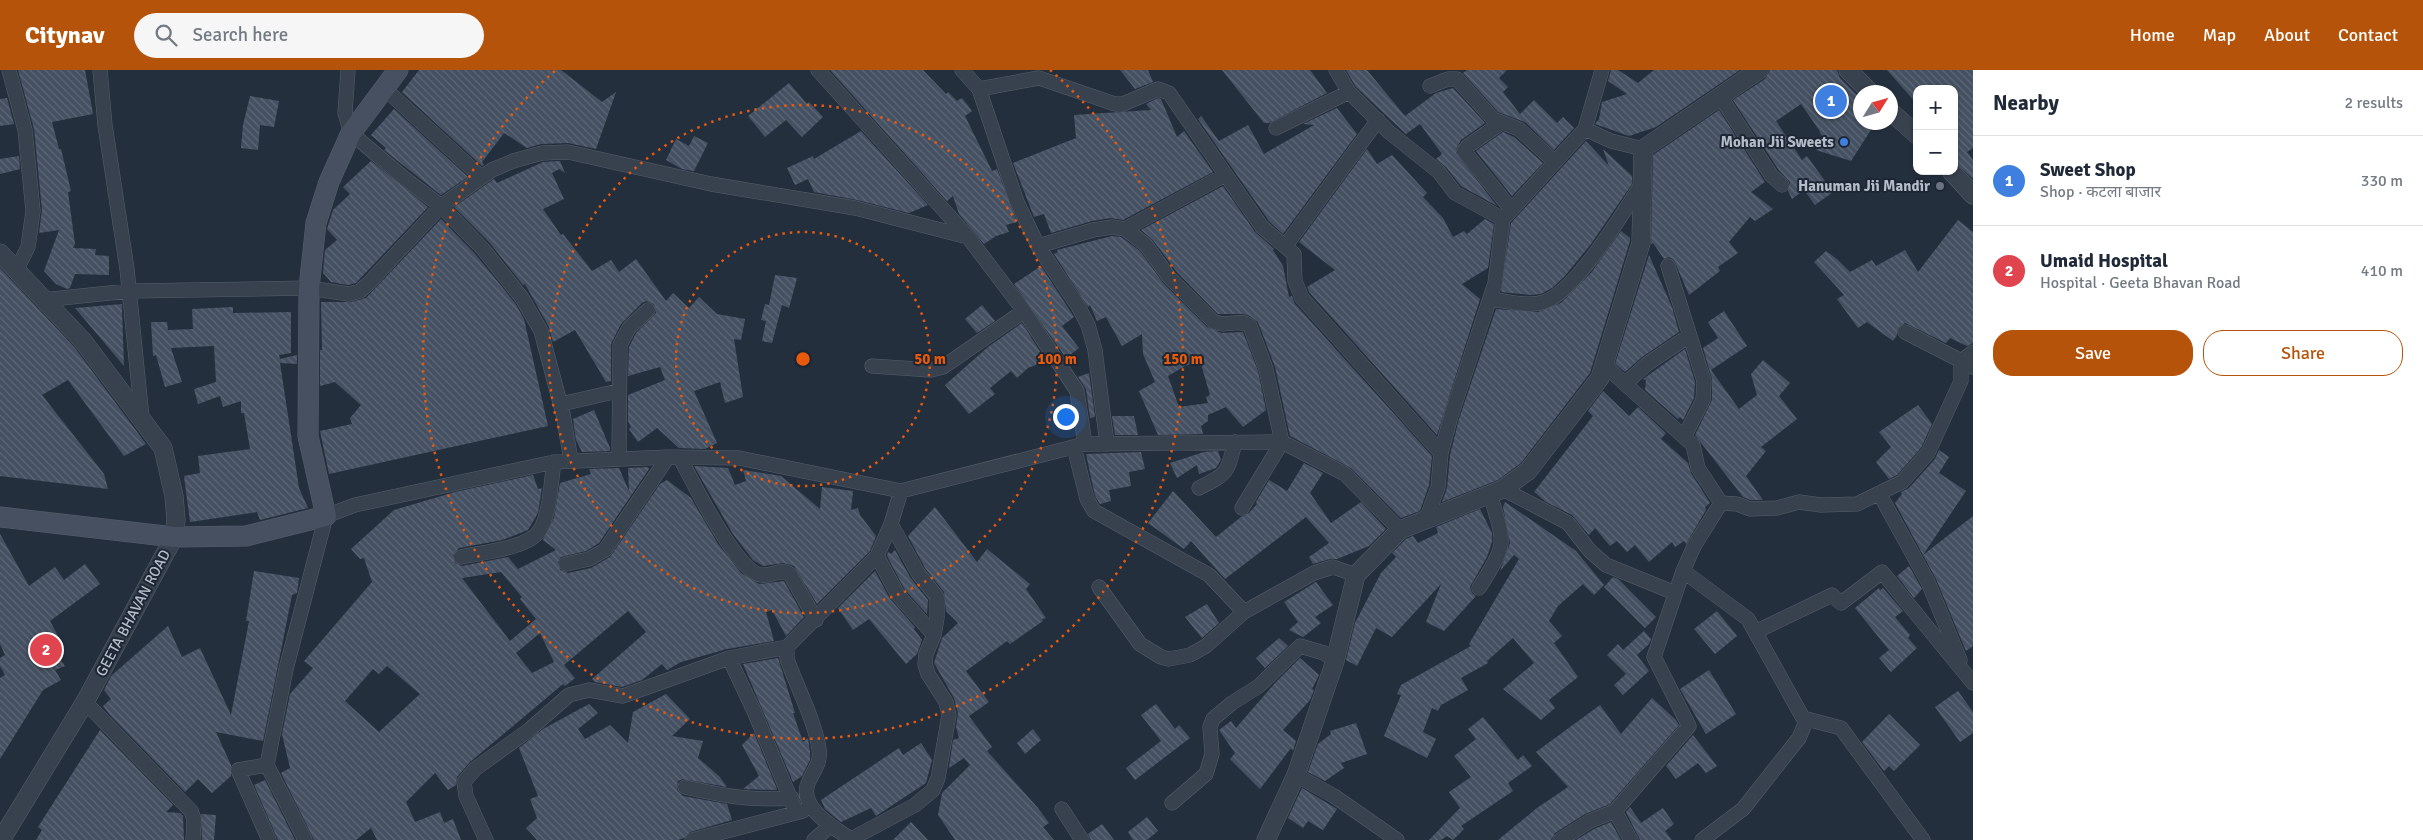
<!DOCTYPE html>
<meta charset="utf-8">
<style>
body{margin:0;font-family:Signika,"Noto Sans Devanagari",sans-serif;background:#f6f6f7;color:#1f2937}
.controls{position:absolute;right:15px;top:15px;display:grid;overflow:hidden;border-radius:10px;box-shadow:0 1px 4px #0004}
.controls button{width:45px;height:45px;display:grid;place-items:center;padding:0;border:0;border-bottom:1px solid #e0e1e3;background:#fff;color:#1f2937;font:25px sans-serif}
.compass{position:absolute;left:1853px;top:15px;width:45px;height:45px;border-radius:50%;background:#fff;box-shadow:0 1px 4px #0004;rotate:53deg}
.you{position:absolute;left:1065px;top:346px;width:18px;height:18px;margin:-12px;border:4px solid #fff;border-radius:50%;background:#1a73e8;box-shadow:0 0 0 8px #1a73e833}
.badge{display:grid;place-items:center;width:32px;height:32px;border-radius:50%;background:#b45309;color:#fff;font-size:16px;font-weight:700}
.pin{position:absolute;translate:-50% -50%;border:2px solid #fff;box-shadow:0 1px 5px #0006}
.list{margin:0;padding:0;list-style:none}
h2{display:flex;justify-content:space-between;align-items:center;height:65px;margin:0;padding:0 20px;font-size:21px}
h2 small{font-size:16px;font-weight:400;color:#747a83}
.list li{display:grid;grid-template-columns:32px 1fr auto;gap:15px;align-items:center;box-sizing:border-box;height:90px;padding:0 20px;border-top:1px solid #e0e1e3}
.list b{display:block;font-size:19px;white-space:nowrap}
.list p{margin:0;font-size:16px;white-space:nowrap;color:#747a83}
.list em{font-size:16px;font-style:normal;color:#747a83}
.actions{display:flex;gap:10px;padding:15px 20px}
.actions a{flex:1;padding:11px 0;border:1px solid #b45309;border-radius:20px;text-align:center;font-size:18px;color:#b45309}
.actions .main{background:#b45309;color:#fff}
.icon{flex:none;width:28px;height:28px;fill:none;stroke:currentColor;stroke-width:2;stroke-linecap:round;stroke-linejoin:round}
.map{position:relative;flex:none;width:1973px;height:770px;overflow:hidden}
header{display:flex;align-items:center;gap:30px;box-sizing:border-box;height:70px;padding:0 25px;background:#b45309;color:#fff}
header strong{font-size:24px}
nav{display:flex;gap:28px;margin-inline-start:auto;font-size:18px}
.search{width:350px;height:45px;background:#f6f6f7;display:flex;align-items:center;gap:12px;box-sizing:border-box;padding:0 18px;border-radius:28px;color:#747a83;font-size:19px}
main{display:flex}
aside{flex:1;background:#fff}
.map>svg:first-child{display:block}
.building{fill:url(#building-back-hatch);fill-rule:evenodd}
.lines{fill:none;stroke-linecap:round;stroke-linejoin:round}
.minor-casing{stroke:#565f6c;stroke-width:15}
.tertiary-casing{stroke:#565f6c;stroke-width:19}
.secondary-casing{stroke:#565f6c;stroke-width:21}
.minor{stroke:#38414e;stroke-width:14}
.tertiary{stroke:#38414e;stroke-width:18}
.secondary{stroke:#465061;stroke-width:20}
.ring{fill:none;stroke:#e8590c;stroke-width:2.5;stroke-dasharray:2.5 5}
.shop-dot{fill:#3f7fe0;stroke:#1d2633;stroke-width:2}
.worship-dot{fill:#6b7280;stroke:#1d2633;stroke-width:2}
.labels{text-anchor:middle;stroke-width:4;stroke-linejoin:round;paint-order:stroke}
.poi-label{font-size:15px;font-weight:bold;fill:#b4bcc9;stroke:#1d2633;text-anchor:end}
.street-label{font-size:15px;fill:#b4bcc9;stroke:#1d2633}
.centre{fill:#e8590c;stroke:#1d2633;stroke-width:2.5}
.ring-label{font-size:15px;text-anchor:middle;font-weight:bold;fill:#e8590c;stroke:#1d2633;stroke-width:4;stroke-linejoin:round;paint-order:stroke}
</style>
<header>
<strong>Citynav</strong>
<div class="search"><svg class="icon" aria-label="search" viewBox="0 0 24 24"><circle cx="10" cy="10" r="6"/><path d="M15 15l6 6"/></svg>Search here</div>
<nav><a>Home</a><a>Map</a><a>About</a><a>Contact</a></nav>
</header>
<main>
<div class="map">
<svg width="1973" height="770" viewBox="0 0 1973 770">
<defs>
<pattern id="building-back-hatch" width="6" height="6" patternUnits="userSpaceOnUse" patternTransform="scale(1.25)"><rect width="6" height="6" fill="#455162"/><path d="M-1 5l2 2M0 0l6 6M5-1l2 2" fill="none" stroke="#5d6877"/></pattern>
</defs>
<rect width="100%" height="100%" fill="#242f3e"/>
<path class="building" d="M18 0H85L93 44 52 52 59 79H61L71 121 68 122 75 174 73 178 96 179 95 185 109 186V205L75 204 70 218 67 219 56 214 44 201 59 160 39 163 42 140 34 59Z
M419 0H561L602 32 616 22 596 79 568 73 541 74 527 78 504 63 482 92 484 95 482 96 402 22Z
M830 0H923L946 24 948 22 957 31 962 28 972 41 965 46 992 101 997 99 1017 152 1006 155 1009 162 996 166 984 174 959 144 953 126 947 131Z
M1120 0H1148L1153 12 1135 19Z
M1222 0H1310L1327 23 1269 53H1264Z
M1346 0H1367L1405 46 1436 23 1453 18 1485 53 1461 70 1456 79V83L1497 136 1461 116 1446 97 1436 89 1442 84 1420 54 1406 64 1356 17Z
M1467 0H1507L1499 8 1508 17 1503 22 1520 44 1534 30 1557 53 1563 47 1574 58 1554 80 1525 52 1498 42 1463 3Z
M1611 0H1618L1638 13 1654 0H1740L1656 57 1629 66 1595 54 1599 49 1602 32 1627 24 1608 11Z
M1770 0H1837L1840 8 1860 28V52H1876L1851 91 1816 80 1825 73 1819 60 1801 34 1776 51 1802 90 1807 86 1833 122 1815 135 1804 120 1792 129 1788 121 1790 112 1778 99 1733 30 1765 9Z
M1887 0H1973V78L1967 82 1973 90V109L1954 91V19H1917V34Z
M789 13 807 34 809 32 823 47 802 67 786 50 765 67 748 46Z
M250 26 279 31 274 57 260 55 258 80 241 78 243 55Z
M7 28 14 54 0 56V29Z
M1158 28 1161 29 1177 67 1184 61 1213 102 1123 150 1111 148 1092 151 1051 163 1044 144 1034 147 1013 93 1076 68 1074 45 1151 40 1146 34Z
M1337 38 1357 64 1283 164 1269 151 1198 49 1201 46 1219 71 1248 55 1264 84 1314 55 1303 54Z
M394 39 468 107 441 125 384 80 386 78 371 65Z
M1719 40 1765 112 1751 122 1773 139 1755 151 1750 147 1729 172 1738 183 1718 197 1720 201 1689 225 1674 190 1669 187 1664 189 1653 173 1651 174 1653 85Z
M861 61 928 135 909 143 857 130 814 122 808 109 795 115 787 98 813 86 814 89Z
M1503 62 1514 67 1543 93 1512 126 1476 81Z
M694 66 708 73 694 101 682 99 666 90 676 69 689 76Z
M1586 71 1609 96 1603 79 1632 106V114L1591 174 1564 207 1552 218 1541 224 1531 225 1501 222 1511 153Z
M1367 79 1377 94 1392 85 1427 123 1423 127 1443 148 1453 167 1464 161 1467 164 1485 149 1494 154 1488 198 1462 214 1480 229 1437 365 1310 223 1307 217 1335 200 1299 172Z
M19 86 20 99 0 104V89Z
M371 91 428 137 356 213 348 215 331 212 323 203 325 180 337 170 327 159 333 140 350 124 343 117Z
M560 91 565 103 559 99 552 103 564 129 543 139 561 165 563 164 592 201 611 190 619 202 636 189 666 231 673 223 689 238 699 227 717 244 745 249 741 270 734 269 743 327 725 333 720 312 694 321 717 373 705 379 679 378 657 358 638 372 629 359 631 357 628 351V325L665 310 660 297 628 306 629 277 636 263 656 243 654 234 646 231 642 233 621 254 611 274V311L606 312 575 260 553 272 549 257 525 214 523 215 490 173 454 137 494 109 497 113 543 92Z
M1223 116 1255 162 1274 179 1273 180 1283 196 1289 227 1292 226 1295 234 1432 386 1429 415 1420 441 1401 448 1351 398 1290 366 1275 297 1258 252 1250 246 1243 244H1218L1176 201 1153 170 1141 160Z
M441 149 476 185 515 233 524 249 548 356 329 404 320 361 352 354 350 348 361 335 335 312 320 316V280H322L321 232H351L366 228Z
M1958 150 1973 162V273L1967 276 1950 268 1946 273 1905 253 1898 258 1897 265 1893 271 1867 252 1858 258 1837 229 1844 225 1814 192 1826 181 1837 189 1850 202 1872 190 1876 196 1905 180 1918 202Z
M1621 161 1630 168V171L1590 303 1521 393 1498 410 1442 432 1447 418 1450 385 1459 349 1496 239 1538 242 1561 233 1591 203Z
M1112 166 1121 167 1140 181 1163 213 1207 257 1221 263 1243 262 1258 301 1266 340 1243 357 1226 337 1208 345V351L1201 356 1203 364 1158 365 1139 321 1155 312 1143 284 1142 264 1122 276 1106 247 1097 251 1090 235 1088 237 1054 184 1058 182 1057 180ZM1200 291 1210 325 1206 327 1208 333 1179 337 1168 306 1185 296Z
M1649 185 1672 237 1679 262 1642 287 1625 302 1615 294Z
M1041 196 1074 247 1062 256 1079 278 1066 288 1014 214Z
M0 198 75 278 146 374 124 386 68 310 42 325 104 404 108 419 0 406Z
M775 205 797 208 789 238 782 235 772 273 762 271 766 251 761 250 765 234 769 235Z
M122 234V241L124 296 75 238Z
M982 235 995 251 977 263 965 249Z
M233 237V243L291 242V283L279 285 280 289 297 285V294L280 293 299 418 308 438 260 450 257 442 190 452 184 406 200 403 198 386 250 379 244 343H241V331L223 337 220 326 198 334 194 319 216 312 214 276 171 278 182 312 165 317 156 285 153 286 151 252H167L168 260 193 259 192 239Z
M1724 241 1747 276 1711 300 1739 339 1757 325 1751 304 1763 290 1790 313 1779 326 1797 349 1761 377 1766 381 1746 406 1763 430H1751L1743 427 1695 365 1712 330V309L1703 278 1718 268 1708 252Z
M1022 253 1046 291 1028 298 1017 308 1011 301 990 318 995 324 969 344 945 315 988 277Z
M1685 279 1695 312 1694 328 1683 350 1680 347 1678 349 1645 320 1646 310 1643 309Z
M1089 303 1095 347 1090 348 1086 319 1078 307Z
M1603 321 1629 346 1638 337 1666 363 1661 369 1688 393 1691 403 1710 433 1705 437 1706 440 1686 474 1684 471 1675 477 1672 472 1649 492 1635 475 1627 482 1617 471 1610 476 1595 458 1589 465 1572 445 1546 432 1534 422 1593 346 1588 341Z
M1918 335 1932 354 1921 378 1897 405 1889 409 1876 392 1891 377 1879 362Z
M594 340 610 378V381L582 382 576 370 573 349Z
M1112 346H1134L1138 365H1115Z
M1939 380 1949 387 1939 403 1966 421 1923 485 1895 433 1902 424 1901 422 1909 418 1935 389Z
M1218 381 1221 390 1216 398 1199 404 1197 395 1177 408 1170 393 1204 382Z
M1141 382 1145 399 1129 402 1131 416 1109 420 1111 431 1100 434 1095 426 1086 384Z
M1304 393 1323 403 1310 423 1331 453 1361 432 1386 459 1369 476 1337 489H1330L1313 494 1309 487 1329 473 1306 447 1225 509 1191 471 1184 479 1148 453 1173 421 1216 467 1241 447 1249 443 1257 434 1256 432 1269 410 1287 421Z
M694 396 728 398 735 415 746 411 743 400 781 406 820 439 822 417 853 421 851 440 858 438 860 445 876 466 870 481 817 534 794 496 783 493 763 496 753 490 733 464Z
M648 397 649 399 599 473 586 481 561 487 558 492 560 500 568 503 591 498 610 487 660 414 667 410 691 428 718 474 741 503 759 514 784 511 804 547 786 566 772 540 766 542 774 571 727 579 681 592 667 600 662 594 642 610 622 617 595 612 592 609 646 562 628 541 564 595 575 608 565 616 563 614 470 692 457 707 456 715 448 720 435 703 406 732 415 752 440 742 444 753 453 749 461 770H377L371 758 356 770H314L281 703 290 698 282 664 290 624 313 598 304 591 372 512 364 488 360 489 351 479 394 440 455 422 533 405 538 419 542 418 538 443 528 460 502 470 459 478 453 485 455 493 462 496 508 487 518 499 556 480 543 470 554 448 560 413 591 404 589 399 619 398 629 421 628 398ZM501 502 522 527 520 529 536 549 510 571 462 508ZM540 563 554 592 532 603 516 583ZM387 596 420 624 379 662 345 631 373 599 379 604Z
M1505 432 1576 481 1604 515 1594 525 1583 514 1558 536 1549 551 1562 566 1554 573 1578 607 1549 630 1555 638 1541 650 1503 619 1534 593 1513 568 1487 591 1488 593 1461 608 1468 620 1441 635 1438 641 1432 638 1423 662 1436 669 1427 688 1384 666 1401 625 1397 624 1401 615 1471 576 1469 574 1519 489 1514 485 1500 501 1510 473 1503 437Z
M935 437 977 492 987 479 1030 514 1026 519 1046 548 1042 549 1043 551 1010 574 1007 571 966 601 989 632 969 646 992 677 987 681 1038 738 1049 753 1043 757 1054 770H955L938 745 942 723 970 695 964 688 949 698 953 670 959 668 956 657 958 643 954 628 934 593 942 568 958 553 946 541 944 522 925 498 908 466Z
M1480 439 1492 463V472L1487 487 1470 517 1472 523 1476 526 1444 561 1426 552 1441 514 1392 567 1376 558 1357 596 1346 590 1355 553 1381 503 1396 487 1392 483 1406 469 1413 466 1418 473 1438 463 1436 457Z
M1973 446V576L1966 581 1936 509 1923 485Z
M0 464 29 516 55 497 64 510 85 494 100 514 50 551 64 577 57 584 65 596 55 600 61 610 43 620 0 689V608L5 605 0 596V588L5 585 0 574Z
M895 480 910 507 928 530 927 544 905 520 887 486 888 482 891 484Z
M1909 496 1922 519 1914 528 1897 506Z
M254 501 299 508 297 523 292 525 263 671 216 662 231 695V706L212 723 198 709 185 722 110 645 103 636 111 629 104 620 111 606 168 556 182 587 200 578 231 645 249 551H246Z
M875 501 890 529 915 557 914 559 922 570 917 584 906 594 869 549 853 560 838 538Z
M1613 507 1618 509 1656 547 1645 558 1604 517Z
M1316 512 1333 535 1315 547 1321 553 1303 567 1289 560 1298 552 1284 532Z
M1879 518 1880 520 1883 518 1903 541 1895 547 1910 565 1908 568 1917 578 1891 602 1879 588 1889 580 1855 538Z
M1207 534 1219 553 1202 568 1185 547Z
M1717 541 1737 566 1715 584 1694 559Z
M1644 561 1651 569 1649 574 1637 585 1649 601 1623 625 1614 615 1626 604 1607 585 1618 574 1623 580Z
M1279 568 1288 576 1265 598 1256 588Z
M778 588 795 643H793L803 672 808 668 810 681V690L802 706 793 712 743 594Z
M1300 588 1319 605 1312 619 1314 620 1310 630 1283 660 1296 671 1293 681 1291 678 1260 719 1230 689 1235 683 1219 660 1231 651 1236 658 1276 612Z
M1709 600 1736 644 1706 664 1680 619Z
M1958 621 1973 642V663L1960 672 1935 637Z
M666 624 690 649 672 666 703 671 698 688 719 706 727 717 683 709 678 711 677 720 683 726 727 734 732 750 690 762 684 768 678 770H537L526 758 537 748 530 729 538 726 519 678 543 659 589 634 598 643 578 659 585 669 610 655 628 673 633 642Z
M1652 628 1676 650 1679 655 1610 734 1585 744 1555 763 1551 770H1498L1537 738 1568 717 1536 682 1600 635 1621 664Z
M1156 634 1175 659 1179 655 1190 668 1135 710 1126 698 1161 671 1141 645Z
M1889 644 1920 675 1894 701 1889 696 1884 701 1862 672Z
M1483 647 1518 690 1523 685 1532 696 1508 713 1513 721 1461 756 1464 759 1453 770 1447 766 1441 770H1429L1460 738 1449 722 1471 707 1454 686 1476 669 1468 659Z
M1356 653 1367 684 1341 693 1344 698 1325 711 1308 702 1318 674 1331 664 1330 661Z
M1033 659 1041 670 1025 684 1017 673Z
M100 660 173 735 166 742 180 743 183 746 184 770H36L42 760 38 757Z
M754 663 777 719 776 720 743 719 759 706 742 675Z
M1693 665 1717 696 1706 703 1698 693 1676 709 1666 696Z
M921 673 932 690 926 713 876 746 871 738 841 752 825 739 821 730 899 678 903 685Z
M265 710 295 770H278L254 715Z
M1302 718 1337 739 1323 760 1308 751 1303 758 1288 748Z
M1630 737 1641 753 1663 738 1674 754 1665 761 1672 770H1640L1626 742Z
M201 744 216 745 214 770H202Z
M1147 747 1158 761 1147 770H1133L1128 762Z
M911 752 928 770H893Z
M1611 752 1621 770H1576L1594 759Z
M1102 754 1114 770H1091L1088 764Z"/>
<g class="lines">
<defs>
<path id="minor" d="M9 0 25 60 33 141 28 177 17 199
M100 0 105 55 127 199 142 348
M348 0 345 43 351 63 404 108 441 136 483 179 522 228 541 261 563 344 571 390
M818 0 968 167 1024 241 1077 321 1085 374
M962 0 979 19 1017 132 1038 176 1078 236 1088 255 1095 280 1107 374
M1336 0 1349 22 1389 62 1439 102 1455 123 1503 149 1495 213 1451 346 1441 383 1438 417 1426 450
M1602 0 1585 59 1611 71 1643 79
M1430 16 1448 9H1457L1493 49 1519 59 1555 92
M384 18 481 107
M979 19 1039 8 1115 34H1123L1158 19 1169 23 1262 157 1294 184 1295 211 1302 228 1441 383
M1720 26 1771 105 1782 115
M1501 53 1468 76 1464 81 1511 139
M1276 58 1349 22
M1505 147 1585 59
M1125 159 1225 105
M1286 175 1378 50
M1038 176 1093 160 1112 157 1125 159 1146 175 1169 207 1213 251C1225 259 1239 247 1250 256L1266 299 1282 372 1242 438
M1668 196 1704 311 1703 330 1684 367
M1490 229C1506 231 1528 237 1544 232 1576 222 1624 141 1643 112
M42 230 129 221 309 218 349 224 360 221 368 214 441 136 492 100 513 91 542 83 568 82 711 114 855 138 968 167
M1905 262 1973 297
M1961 291 1973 282
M1604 295 1693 375 1698 398 1721 433 1694 476 1683 501 1748 549 1803 648 1841 658 1923 770
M872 296 931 300 943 297 1024 241
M1625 314 1647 294 1689 266
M561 334 618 321
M1074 377 1087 429 1094 441 1209 505 1244 542
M680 388C694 414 732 492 757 504 769 509 779 497 790 504L816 550
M619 389 620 275 629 258 648 240
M1199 418C1228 403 1227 404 1235 372
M1503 419 1568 453 1590 481 1606 495 1675 523
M1879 423 1928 512 1960 590
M1721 433 1737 434 1750 439 1777 438 1799 432 1821 435 1857 434 1902 412 1928 383 1961 311V291
M877 486 898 525 934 565
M461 487C482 482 528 479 540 460 550 444 551 411 554 392
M566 494 589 489 605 480 668 387
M1099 517 1140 574 1161 587 1169 589 1190 585 1206 576 1244 542 1314 503 1333 497 1356 505
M1479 518C1508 472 1505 475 1490 424
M1755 562 1832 525 1841 533 1882 502 1973 613
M729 588 754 641 796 742
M85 632 191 741 194 749 193 770
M267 695 238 700 269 770
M1296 705 1334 726 1397 770
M685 717C724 726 752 731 792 728
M1172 733 1206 704 1212 684 1210 657 1213 649 1232 633 1259 616 1300 576 1324 583 1335 591
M1062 739 1082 770
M1615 741 1631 770
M851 769 915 735 933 720 938 708 949 645 946 632 928 604 925 594 926 584 934 565 937 548V527L918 503 891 454
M305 770 267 695 286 599 326 446 355 435 554 392 668 387 739 388 901 421 1085 374 1282 372 1345 404 1400 460
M486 770 466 726 464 712 475 699 529 660 569 625 589 620 623 626 729 588 787 577
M692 770 803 741
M814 770 830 756
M852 770C835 758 796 737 809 711 814 700 821 693 819 679 815 651 797 617 787 589V577L877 486 891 454 901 421
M1560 770 1590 751 1615 741 1689 656 1654 587 1683 501
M1702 770 1743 739 1799 668 1807 649"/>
<path id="tertiary" d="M1848 0 1870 22
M1890 41 1917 65
M1951 101 1973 125
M0 183 83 271 163 378 174 426 176 450 174 467 85 632 1 770
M1266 770 1296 705 1335 591 1356 505 1400 460 1503 419 1528 401 1600 308 1641 173 1643 79 1759 0"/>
<path id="secondary" d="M0 447 174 467 246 466 326 446 308 366 309 218 316 153 329 112 351 63 398 0"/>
</defs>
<use href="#minor" class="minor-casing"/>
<use href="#tertiary" class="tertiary-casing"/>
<use href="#secondary" class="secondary-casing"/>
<use href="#minor" class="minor"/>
<use href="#tertiary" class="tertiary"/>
<use href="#secondary" class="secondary"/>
</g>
<g class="ring">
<circle cx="803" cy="289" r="127"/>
<circle cx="803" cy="289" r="254"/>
<path d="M1050 0A380 380 0 1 1 556 0"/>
</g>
<circle class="shop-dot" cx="1844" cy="72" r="5"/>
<circle class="worship-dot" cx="1940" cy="116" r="5"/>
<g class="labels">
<g class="poi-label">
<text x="1834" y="77">Mohan Jii Sweets</text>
<text x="1930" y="121">Hanuman Jii Mandir</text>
</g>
<g class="street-label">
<text transform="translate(133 543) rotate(-62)" y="5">GEETA BHAVAN ROAD</text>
</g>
</g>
<circle cx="803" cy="289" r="8" class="centre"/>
<g class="ring-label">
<text x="930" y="294">50 m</text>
<text x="1057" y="294">100 m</text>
<text x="1183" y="294">150 m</text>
</g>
</svg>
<div class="controls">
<button>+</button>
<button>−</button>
</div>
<svg class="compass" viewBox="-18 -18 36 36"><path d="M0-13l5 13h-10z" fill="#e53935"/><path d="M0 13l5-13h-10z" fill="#747a83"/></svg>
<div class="you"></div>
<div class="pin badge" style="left:1831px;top:31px;background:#3f7fe0">1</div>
<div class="pin badge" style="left:46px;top:580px;background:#e0444e">2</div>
</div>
<aside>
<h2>Nearby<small>2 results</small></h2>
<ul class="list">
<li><span class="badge" style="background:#3f7fe0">1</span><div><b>Sweet Shop</b><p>Shop · कटला बाजार</p></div><em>330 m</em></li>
<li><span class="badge" style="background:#e0444e">2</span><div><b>Umaid Hospital</b><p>Hospital · Geeta Bhavan Road</p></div><em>410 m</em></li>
</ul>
<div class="actions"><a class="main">Save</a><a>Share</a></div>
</aside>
</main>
